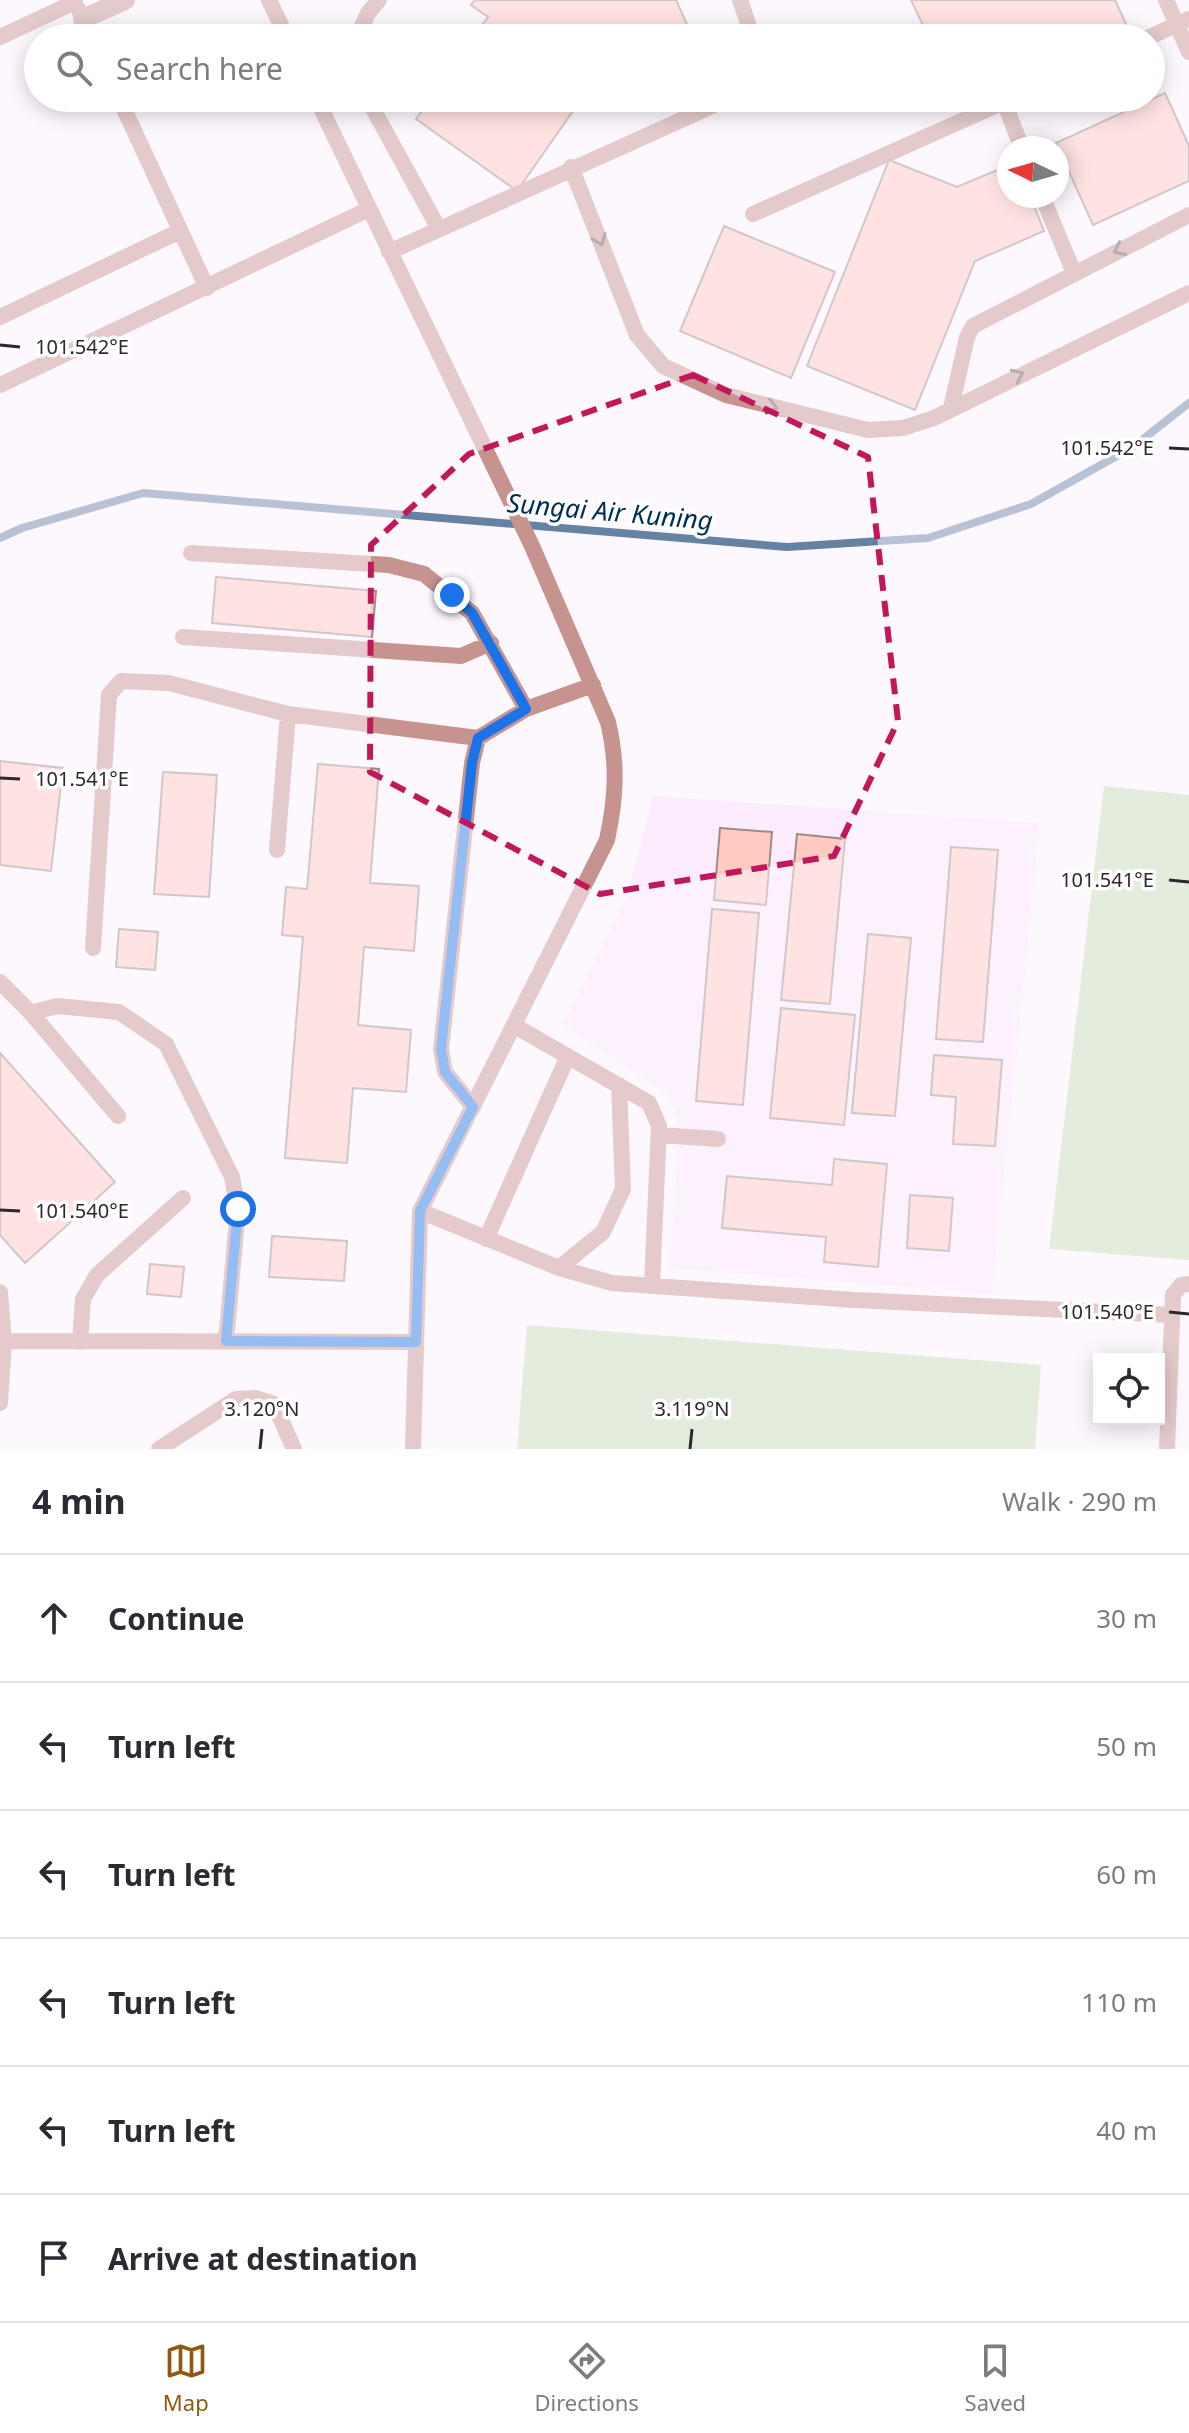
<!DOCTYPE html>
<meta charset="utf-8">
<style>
body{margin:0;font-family:"Noto Sans",sans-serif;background:#f7f7f7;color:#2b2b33}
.controls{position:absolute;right:24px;bottom:24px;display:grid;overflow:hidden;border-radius:0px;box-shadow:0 4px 20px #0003}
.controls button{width:72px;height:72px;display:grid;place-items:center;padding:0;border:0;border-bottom:2px solid #e1e1e2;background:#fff;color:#2b2b33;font:40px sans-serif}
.compass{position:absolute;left:997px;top:136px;width:72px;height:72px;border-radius:50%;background:#fff;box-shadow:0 4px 20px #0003;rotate:275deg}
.stop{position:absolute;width:24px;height:24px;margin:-18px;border:6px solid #1a73e8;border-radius:50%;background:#fff}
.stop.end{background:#1a73e8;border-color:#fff;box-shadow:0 2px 8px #0008}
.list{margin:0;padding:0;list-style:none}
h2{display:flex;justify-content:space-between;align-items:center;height:104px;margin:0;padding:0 32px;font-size:34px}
h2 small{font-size:26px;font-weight:400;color:#7c7c81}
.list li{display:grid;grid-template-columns:52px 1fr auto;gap:24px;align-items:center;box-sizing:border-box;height:128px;padding:0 32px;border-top:2px solid #e1e1e2}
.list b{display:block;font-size:30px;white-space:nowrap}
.list em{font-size:26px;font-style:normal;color:#7c7c81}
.icon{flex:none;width:44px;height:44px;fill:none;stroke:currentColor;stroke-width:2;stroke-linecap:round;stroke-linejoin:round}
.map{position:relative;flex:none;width:1189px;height:1449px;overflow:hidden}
.search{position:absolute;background:#fff;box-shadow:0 4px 20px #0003;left:24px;right:24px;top:24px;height:88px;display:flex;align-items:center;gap:20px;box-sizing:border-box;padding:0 28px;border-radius:44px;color:#7c7c81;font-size:30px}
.sheet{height:872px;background:#fff}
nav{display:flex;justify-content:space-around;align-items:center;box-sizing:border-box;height:112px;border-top:2px solid #e1e1e2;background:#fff;font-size:22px;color:#7c7c81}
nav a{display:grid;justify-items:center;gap:4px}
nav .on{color:#905810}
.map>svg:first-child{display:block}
.built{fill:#fbebfd}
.green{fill:#c4deb6}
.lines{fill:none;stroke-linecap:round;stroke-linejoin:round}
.stream{stroke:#6682a2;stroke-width:8}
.building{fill:#ffcac0;stroke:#9c8c89;stroke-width:2}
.service{stroke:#c6938f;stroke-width:16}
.minor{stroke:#c6938f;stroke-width:20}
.oneway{stroke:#6a5354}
.route{stroke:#1a73e8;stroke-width:10}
.marked{fill:none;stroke:#c2185b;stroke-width:6;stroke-dasharray:16 10;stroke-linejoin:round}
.ticks{fill:none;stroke:#2c282d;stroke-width:3}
.labels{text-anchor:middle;stroke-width:7;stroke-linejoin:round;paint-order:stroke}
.water-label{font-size:26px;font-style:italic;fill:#002d55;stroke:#fff}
.ticks-label{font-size:20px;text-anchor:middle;fill:#2c282d;stroke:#fff;stroke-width:7;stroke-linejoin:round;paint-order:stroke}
</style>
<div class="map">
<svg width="1189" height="1449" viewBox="0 0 1189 1449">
<rect width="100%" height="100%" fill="#fdf7fe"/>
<path class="built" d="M653 796 1040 823 992 1294 669 1268 680 1127 668 1094 562 1025 629 891Z"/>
<path class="green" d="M1104 786 1189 795V1260L1049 1249Z
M527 1325 1041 1365 1035 1449H517Z"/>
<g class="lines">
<path class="stream" d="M0 538 22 528 143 493 787 547 928 538 1031 504 1133 447 1189 403"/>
</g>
<path class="building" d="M475 0H676L693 38H473L488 17 471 5Z
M911 0H1115L1128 28 1108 38H929Z
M1165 93 1189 146V181L1093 225 1056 143Z
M431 98H582L517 191 416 119Z
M889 160 957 187 1009 165V196H1030L1044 231 975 261 915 410 807 366Z
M724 226 835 272 791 378 680 331Z
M216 577 376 591 372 637 212 623Z
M0 761 63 768 51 871 0 865Z
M318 764 379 769 370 883 419 886 414 951 364 947 358 1025 411 1030 406 1092 353 1088 347 1163 285 1158 303 937 282 935 286 887 307 889Z
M163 772 217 775 209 897 154 894Z
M720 828 772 832 766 905 714 900Z
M797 834 845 839 830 1004 781 1000Z
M951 847 998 850 983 1042 936 1039Z
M712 909 759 913 743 1105 696 1101Z
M119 929 158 932 155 970 116 967Z
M868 934 911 938 895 1116 852 1113Z
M781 1008 855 1015 844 1125 770 1118Z
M0 1053 115 1182 25 1263 0 1235Z
M934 1055 1002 1060 995 1146 953 1144 956 1097 931 1095Z
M834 1159 887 1164 878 1267 824 1262 826 1237 722 1228 727 1176 832 1185Z
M910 1195 953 1198 949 1251 907 1248Z
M272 1236 347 1241 344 1281 269 1277Z
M150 1264 184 1267 181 1297 147 1294Z"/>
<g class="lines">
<path class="service" d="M269 0 287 38
M740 0 753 38
M1166 0 1189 52
M79 10 92 38
M0 37 75 2
M357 38 368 13 379 0
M1147 38 1189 19
M119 98 207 288
M316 98 532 546 608 722C618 764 616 798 607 840L420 1211 413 1449
M367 98 439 229
M1004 102 1022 148
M571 167 637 335 663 366 726 395 868 430 903 428 934 418 1189 293
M1042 196 1074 273
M753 214 1013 98
M389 252 730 98
M0 317 180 231
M0 385 369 209
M951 408 967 337 973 326 1189 215
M191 553 389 565 424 574 472 613 526 709
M183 637 461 656 491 643
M277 850 288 714
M93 948 109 695 121 681 169 683 288 714 478 738
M0 982 31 1013 118 1116
M31 1013 57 1006 119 1012 166 1044 232 1177 238 1209 226 1341
M515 1026 649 1103 659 1126 652 1286
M473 1107 445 1072 441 1049 472 763 478 738 526 709 593 685
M659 1135 718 1139
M420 1211 559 1268 612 1283 854 1300 1172 1315
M486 1239 568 1056
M559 1268 603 1232 623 1189 619 1085
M0 1292 4 1341 0 1403
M4 1341 416 1342
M80 1342 83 1299 97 1275 183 1198
M159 1449 236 1399 255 1398 274 1404 294 1449
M1167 1449 1173 1295 1181 1285 1189 1284"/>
<path class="minor" d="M83 19 125 0"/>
</g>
<defs><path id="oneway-chevron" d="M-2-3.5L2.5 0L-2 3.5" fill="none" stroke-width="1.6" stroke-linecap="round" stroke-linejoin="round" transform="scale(2)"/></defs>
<g class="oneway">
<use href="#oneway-chevron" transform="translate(600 240) rotate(68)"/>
<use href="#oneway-chevron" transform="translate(1119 250) rotate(154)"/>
<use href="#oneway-chevron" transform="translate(1018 375) rotate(-25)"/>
<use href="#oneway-chevron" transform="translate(772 407) rotate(14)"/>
</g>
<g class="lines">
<path class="route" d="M238 1209 226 1341 416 1342 420 1211 473 1107 445 1072 441 1049 472 763 478 738 526 709 472 613 452 595"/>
</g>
<path d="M0 0H1189V1449H0ZM693 375 868 457 898 721 834 856 600 894 370 772 371 545 469 454Z" fill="#fdf7fe" fill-opacity=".55" fill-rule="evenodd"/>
<path class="marked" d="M693 375 868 457 898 721 834 856 600 894 370 772 371 545 469 454Z"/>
<path class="ticks" d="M0 345 20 347M1169 448 1189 449M0 778 20 779M1169 880 1189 882M0 1210 20 1211M1169 1312 1189 1314M260 1449 262 1429M690 1449 692 1429"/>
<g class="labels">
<g class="water-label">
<text transform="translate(610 512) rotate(5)" y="9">Sungai Air Kuning</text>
</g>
</g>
<g class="ticks-label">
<text x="82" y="354">101.542°E</text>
<text x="1107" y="455">101.542°E</text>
<text x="82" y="786">101.541°E</text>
<text x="1107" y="887">101.541°E</text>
<text x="82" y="1218">101.540°E</text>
<text x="1107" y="1319">101.540°E</text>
<text x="262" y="1416">3.120°N</text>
<text x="692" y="1416">3.119°N</text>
</g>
</svg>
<div class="controls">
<button><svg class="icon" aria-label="locate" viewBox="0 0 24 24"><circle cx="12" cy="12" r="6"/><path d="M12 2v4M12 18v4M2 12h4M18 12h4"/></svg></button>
</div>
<svg class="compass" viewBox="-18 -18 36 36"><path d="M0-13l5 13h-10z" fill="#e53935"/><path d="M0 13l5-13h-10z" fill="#7c7c81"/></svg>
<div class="stop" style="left:238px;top:1209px"></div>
<div class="stop end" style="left:452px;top:595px"></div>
<div class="search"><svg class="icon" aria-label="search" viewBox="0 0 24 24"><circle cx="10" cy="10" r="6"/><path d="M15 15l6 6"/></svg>Search here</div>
</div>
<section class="sheet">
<h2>4 min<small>Walk · 290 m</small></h2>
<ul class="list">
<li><svg class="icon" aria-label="ahead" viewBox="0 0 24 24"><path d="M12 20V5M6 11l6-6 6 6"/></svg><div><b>Continue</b></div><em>30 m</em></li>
<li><svg class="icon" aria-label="left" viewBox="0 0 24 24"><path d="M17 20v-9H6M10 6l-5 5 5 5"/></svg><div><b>Turn left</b></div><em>50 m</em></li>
<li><svg class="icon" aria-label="left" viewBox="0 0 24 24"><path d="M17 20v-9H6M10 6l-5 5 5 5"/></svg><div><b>Turn left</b></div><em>60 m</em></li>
<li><svg class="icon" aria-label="left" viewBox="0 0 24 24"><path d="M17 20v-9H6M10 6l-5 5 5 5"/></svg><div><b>Turn left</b></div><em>110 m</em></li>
<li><svg class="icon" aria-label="left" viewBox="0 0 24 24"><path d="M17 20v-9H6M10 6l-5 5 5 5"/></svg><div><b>Turn left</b></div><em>40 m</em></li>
<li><svg class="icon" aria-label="arrive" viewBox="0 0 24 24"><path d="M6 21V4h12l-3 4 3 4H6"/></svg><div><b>Arrive at destination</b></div></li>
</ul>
</section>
<nav>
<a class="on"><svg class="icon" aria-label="map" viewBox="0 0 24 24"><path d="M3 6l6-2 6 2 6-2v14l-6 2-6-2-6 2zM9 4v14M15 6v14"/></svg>Map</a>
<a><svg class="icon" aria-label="directions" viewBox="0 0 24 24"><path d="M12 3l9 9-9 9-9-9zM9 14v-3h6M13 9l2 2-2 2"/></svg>Directions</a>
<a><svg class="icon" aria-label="saved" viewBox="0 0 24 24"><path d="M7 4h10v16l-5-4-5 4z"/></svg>Saved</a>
</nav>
